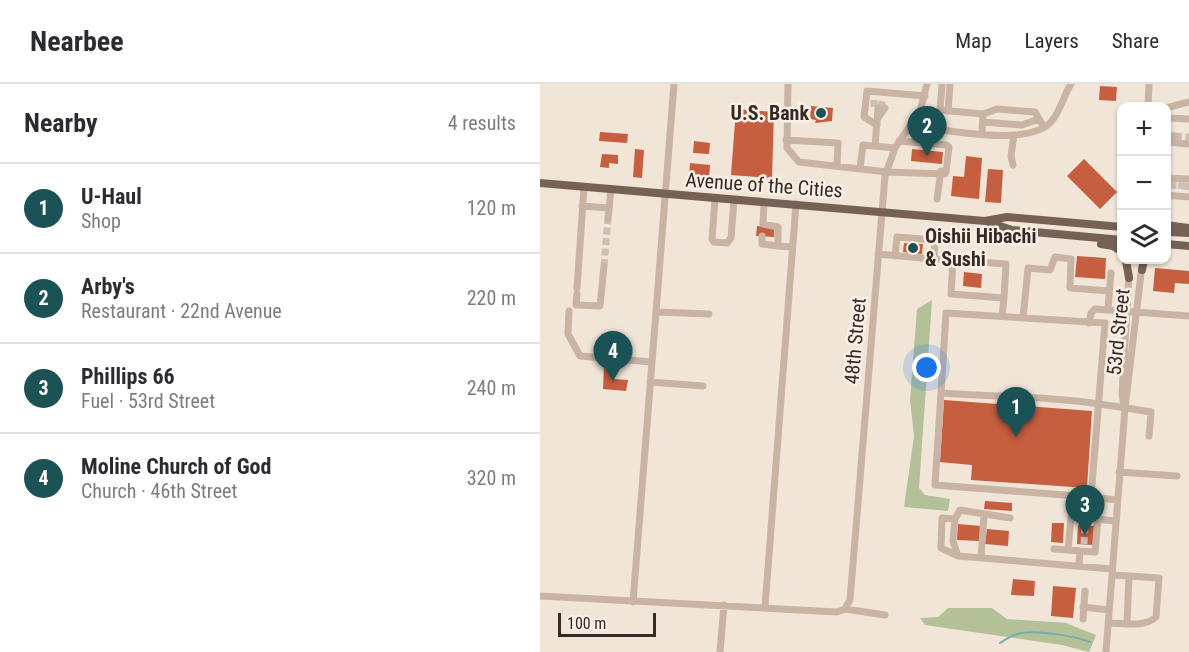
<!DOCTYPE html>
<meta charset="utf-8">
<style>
body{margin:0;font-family:"Roboto Condensed",sans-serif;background:#f7f7f7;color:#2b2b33}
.controls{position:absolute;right:18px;top:18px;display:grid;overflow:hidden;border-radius:12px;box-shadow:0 2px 4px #0004}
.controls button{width:54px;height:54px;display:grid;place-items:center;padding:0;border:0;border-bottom:2px solid #e1e1e2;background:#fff;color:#2b2b33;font:30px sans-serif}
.scale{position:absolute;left:18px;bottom:15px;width:98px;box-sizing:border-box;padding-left:6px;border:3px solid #342a26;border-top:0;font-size:16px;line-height:21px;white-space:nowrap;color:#342a26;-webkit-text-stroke:4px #f9efe4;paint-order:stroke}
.you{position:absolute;left:387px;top:284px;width:21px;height:21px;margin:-15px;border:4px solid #fff;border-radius:50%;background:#1a73e8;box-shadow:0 0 0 9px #1a73e833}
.badge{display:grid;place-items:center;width:39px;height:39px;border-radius:50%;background:#1b5255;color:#fff;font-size:20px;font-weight:700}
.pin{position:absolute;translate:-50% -50px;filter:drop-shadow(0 2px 3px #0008)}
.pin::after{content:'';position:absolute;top:32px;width:21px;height:18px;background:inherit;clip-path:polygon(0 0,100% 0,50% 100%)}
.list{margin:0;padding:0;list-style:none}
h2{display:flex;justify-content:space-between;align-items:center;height:78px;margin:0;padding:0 24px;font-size:26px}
h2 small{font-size:20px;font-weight:400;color:#7c7c81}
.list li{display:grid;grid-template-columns:39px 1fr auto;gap:18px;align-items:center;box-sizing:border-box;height:90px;padding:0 24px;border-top:2px solid #e1e1e2}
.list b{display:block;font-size:22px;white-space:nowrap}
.list p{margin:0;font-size:20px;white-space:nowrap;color:#7c7c81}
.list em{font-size:20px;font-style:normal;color:#7c7c81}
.icon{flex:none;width:33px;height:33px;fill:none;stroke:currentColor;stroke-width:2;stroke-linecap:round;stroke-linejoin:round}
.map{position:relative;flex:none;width:649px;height:568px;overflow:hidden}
header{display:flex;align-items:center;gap:36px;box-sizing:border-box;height:84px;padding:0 30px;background:#fff;border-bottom:2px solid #e1e1e2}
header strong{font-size:28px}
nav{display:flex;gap:33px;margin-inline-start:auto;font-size:21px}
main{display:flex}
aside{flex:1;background:#fff}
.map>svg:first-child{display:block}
.green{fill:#b3c098}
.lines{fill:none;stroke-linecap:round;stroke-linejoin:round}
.stream{stroke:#77acae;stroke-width:2}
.building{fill:#c65f40}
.minor-tunnel{stroke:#cbc0b4;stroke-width:7;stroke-dasharray:7 3.5;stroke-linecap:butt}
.minor{stroke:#c9b4a4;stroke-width:7}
.major{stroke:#766156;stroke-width:8}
.poi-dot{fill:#1b5255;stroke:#f9efe4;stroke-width:2}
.labels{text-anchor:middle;stroke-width:5;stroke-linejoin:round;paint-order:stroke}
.poi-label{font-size:20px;font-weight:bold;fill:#342a26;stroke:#f9efe4;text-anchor:end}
.street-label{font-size:20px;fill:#342a26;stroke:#f9efe4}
</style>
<header>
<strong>Nearbee</strong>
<nav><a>Map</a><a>Layers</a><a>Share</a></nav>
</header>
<main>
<aside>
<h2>Nearby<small>4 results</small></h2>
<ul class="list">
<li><span class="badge">1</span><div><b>U-Haul</b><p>Shop</p></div><em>120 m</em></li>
<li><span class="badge">2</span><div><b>Arby's</b><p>Restaurant · 22nd Avenue</p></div><em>220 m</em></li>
<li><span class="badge">3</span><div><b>Phillips 66</b><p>Fuel · 53rd Street</p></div><em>240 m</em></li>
<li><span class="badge">4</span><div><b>Moline Church of God</b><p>Church · 46th Street</p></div><em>320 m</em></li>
</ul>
</aside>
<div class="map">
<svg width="649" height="568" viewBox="0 0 649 568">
<rect width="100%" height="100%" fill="#f1e5d8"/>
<path class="green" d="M392 216 379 404 385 411 410 415 408 427 364 423 374 352 370 316 377 225Z
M408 524H452L467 535 526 539 556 551 549 568 522 561 385 541 380 534 398 533Z"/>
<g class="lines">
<path class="stream" d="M460 559C465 556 472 551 477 550 494 545 534 552 550 558"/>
</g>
<path class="building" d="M560 2 577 3 576 17 559 16Z
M271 22 293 24 292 37 275 39 276 36 270 35Z
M196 25 234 28 232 94 191 91Z
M60 48 88 50 87 59 59 57Z
M154 57 170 59 169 70 153 69Z
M95 65 104 66 102 94 93 93Z
M372 65 403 68 402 80 371 77Z
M62 70 78 71V80L69 79V84L60 83Z
M426 72 442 74 439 115 411 112 413 92 424 93Z
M544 75 577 108 560 125 527 92Z
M150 79 170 81 169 96 149 94Z
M448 85 463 86 461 119 445 118Z
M217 142 234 144V153L216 152Z
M364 159 383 160 382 170 363 168Z
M537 172 566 174 565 195 535 193Z
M615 184 649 187V200L635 199 634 209 613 207Z
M424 188 442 190 441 204 423 202Z
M64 281 75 282 74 295 88 296 86 307 63 305Z
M404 316 552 327 547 404 431 396 432 381 400 378Z
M445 417 472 419V427L444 425Z
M512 439H524L523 459 511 458Z
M418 440 441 442 439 457 417 456Z
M538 441 554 442 553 461 537 460Z
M447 445 469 447 468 462 445 460Z
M473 495 495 497 494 512 471 511Z
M513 502 536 504 533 534 511 532Z"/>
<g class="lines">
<path class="minor-tunnel" d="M334 23V16
M341 24 342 17
M635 52 649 53
M633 105V97
M641 105 642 98
M648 106 649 98
M64 182 68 135
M544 460 545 442"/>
<path class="minor" d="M248 0 247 64 259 78 347 88 405 90 406 88 409 63 406 61 359 57
M402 0 400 26 443 30 442 49
M608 22 609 0
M626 24 649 18
M408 27 410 0
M443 30 457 25 495 28 504 43
M338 34 345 24
M626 34 649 35
M443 38 482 41 499 35
M373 40 378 43C410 46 488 63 511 38 521 27 523 12 531 0
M337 41 324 33 327 7 385 12
M626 51 635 52
M246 56 298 59 297 82
M626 58 649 60
M335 62 338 24
M473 81 471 72 474 51
M320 84 323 61 355 64
M626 94 649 95
M626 111 649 113
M175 115 172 155 174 158 187 159 191 154 194 116
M397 115 401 87
M224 118 223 140 238 143V162L252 163
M42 122 69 124
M68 135 71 105
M222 152V160L238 162
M338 170 394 175 395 156 357 153 355 172
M394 175 413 176 411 210 464 214 462 232
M413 176 466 180 464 214
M37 204 44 103
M37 210 36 221 60 222 64 182
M568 224 571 189
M29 227 28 250 40 272 112 278
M116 228 169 230
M483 234 488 184 510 186 515 173 531 175 530 204 569 207
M549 239 551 229 555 225 649 232
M110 298 163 302
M401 309 395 401 551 413 565 239 406 229 401 309C442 312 484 312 525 316 554 318 583 324 611 328L609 352
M584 322 582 310 589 190
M579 388 637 392
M551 413 577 416
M470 434 420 426 415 435 402 434 401 464 418 472 572 485
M415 435 413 457 418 472
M514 465 528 466
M540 467 555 468 558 435
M441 474 444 431
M539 482 540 467 528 466 531 433 576 437
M572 491 589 492
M0 512 297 528 305 525 345 531
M93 518 134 0
M225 523 256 120
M543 523 569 526
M305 525 310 516 345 92 355 64 380 27 387 0
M543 535 545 507
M568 539C584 539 604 544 616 533L619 494 589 492 587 539
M180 568 184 521
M566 568 585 324 602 181"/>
<path class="major" d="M0 99 445 137 472 146 582 156
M445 137 467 133 582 143
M626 141 649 144
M629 148 649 149
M561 160 573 162 582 168
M626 160 649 162
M586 176 589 194
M602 186 604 176"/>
</g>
<g class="poi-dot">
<circle cx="281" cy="29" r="6"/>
<circle cx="373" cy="164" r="6"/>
</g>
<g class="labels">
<g class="poi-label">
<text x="269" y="36">U.S. Bank</text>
<text x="385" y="159" text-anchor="start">Oishii Hibachi<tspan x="385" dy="23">&amp; Sushi</tspan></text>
</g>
<g class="street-label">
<text transform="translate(224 101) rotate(4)" y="7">Avenue of the Cities</text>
<text transform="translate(578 248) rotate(-84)" y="7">53rd Street</text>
<text transform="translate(315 257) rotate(-85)" y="7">48th Street</text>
</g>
</g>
</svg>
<div class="controls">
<button>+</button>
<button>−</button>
<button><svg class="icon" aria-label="layers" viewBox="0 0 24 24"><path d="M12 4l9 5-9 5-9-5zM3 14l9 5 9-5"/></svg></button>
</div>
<div class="scale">100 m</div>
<div class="you"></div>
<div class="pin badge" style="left:476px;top:353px">1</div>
<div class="pin badge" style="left:387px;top:72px">2</div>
<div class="pin badge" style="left:545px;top:451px">3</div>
<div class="pin badge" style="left:73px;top:297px">4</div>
</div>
</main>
